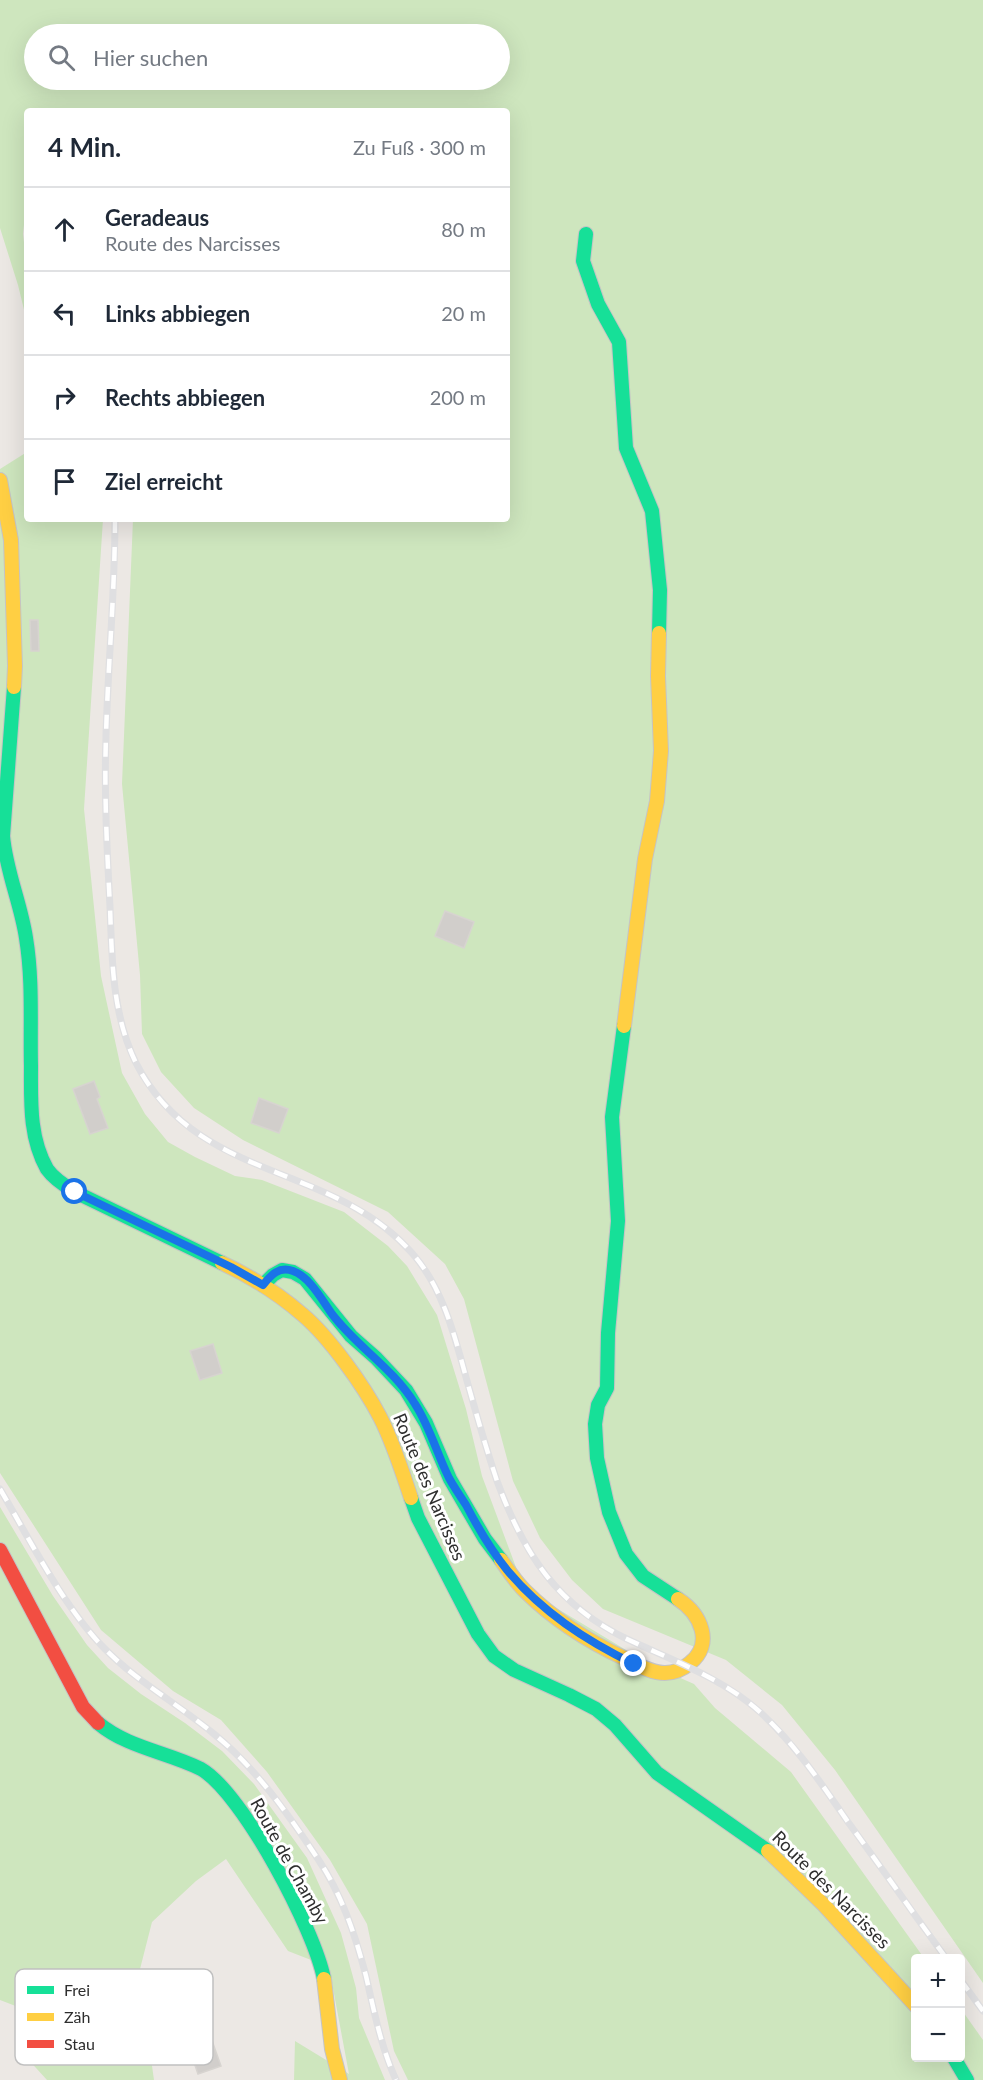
<!DOCTYPE html>
<html lang="de">
<meta charset="utf-8">
<style>
body{margin:0;font-family:Lato,sans-serif;background:#f6f6f7;color:#1f2937}
.controls{position:absolute;right:18px;bottom:18px;display:grid;overflow:hidden;border-radius:6px;box-shadow:0 6px 24px #0002}
.controls button{width:54px;height:54px;display:grid;place-items:center;padding:0;border:0;border-bottom:2px solid #e0e1e3;background:#fff;color:#1f2937;font:30px sans-serif}
.stop{position:absolute;width:18px;height:18px;margin:-14px;border:4px solid #1a73e8;border-radius:50%;background:#fff}
.stop.end{background:#1a73e8;border-color:#fff;box-shadow:0 2px 6px #0008}
.list{margin:0;padding:0;list-style:none}
h2{display:flex;justify-content:space-between;align-items:center;height:78px;margin:0;padding:0 24px;font-size:26px}
h2 small{font-size:20px;font-weight:400;color:#747a83}
.list li{display:grid;grid-template-columns:39px 1fr auto;gap:18px;align-items:center;box-sizing:border-box;height:84px;padding:0 24px;border-top:2px solid #e0e1e3}
.list b{display:block;font-size:22px;white-space:nowrap}
.list p{margin:0;font-size:20px;white-space:nowrap;color:#747a83}
.list em{font-size:20px;font-style:normal;color:#747a83}
.icon{flex:none;width:33px;height:33px;fill:none;stroke:currentColor;stroke-width:2;stroke-linecap:round;stroke-linejoin:round}
.map{position:relative;flex:none;width:983px;height:2080px;overflow:hidden}
.search{position:absolute;background:#fff;box-shadow:0 6px 24px #0002;left:24px;top:24px;width:486px;height:66px;display:flex;align-items:center;gap:15px;box-sizing:border-box;padding:0 21px;border-radius:33px;color:#747a83;font-size:22px}
.panel{position:absolute;background:#fff;box-shadow:0 6px 24px #0002;left:24px;top:108px;width:486px;height:414px;border-radius:6px}
.map>svg:first-child{display:block}
.green{fill:#cee6be;fill-rule:evenodd}
.building{fill:#d1cecb;stroke:#d7d4d0;stroke-width:1.5}
.lines{fill:none;stroke-linecap:round;stroke-linejoin:round}
.fast-casing{stroke:#c5c4c5;stroke-width:16}
.slow-casing{stroke:#c5c4c5;stroke-width:16}
.jam-casing{stroke:#c5c4c5;stroke-width:16}
.fast{stroke:#16e098;stroke-width:14}
.slow{stroke:#ffcf43;stroke-width:14}
.jam{stroke:#f24e42;stroke-width:14}
.rail-casing{stroke:#dfdfe1;stroke-width:7}
.rail{stroke:#fff;stroke-width:4.5;stroke-dasharray:14;stroke-linecap:butt}
.route{stroke:#1a73e8;stroke-width:8}
.labels{text-anchor:middle;stroke-width:6;stroke-linejoin:round;paint-order:stroke}
.street-label{font-size:18px;fill:#2e2e2e;stroke:#fff}
.key{fill:#fff;stroke:#c0c0c0;stroke-width:1.5}
.key-label{font-size:16px;fill:#2e2e2e}
</style>
<div class="map">
<svg width="983" height="2080" viewBox="0 0 983 2080">
<rect width="100%" height="100%" fill="#ece8e4"/>
<path class="green" d="M0 0H983V1983L835 1770 782 1705 726 1660 603 1609 572 1580 540 1538 513 1481 464 1299 445 1264 388 1212 243 1140 194 1108 161 1072 142 1034 140 975 122 784 133 519H507V111H27V196L23 234 27 268V322L18 285 0 228ZM34 34H500V80H34Z
M27 452V519H103L84 809 101 976 122 1073 145 1114 168 1142 195 1157 235 1176 262 1180 344 1212 388 1246 407 1266 437 1315 466 1409 482 1476 517 1570 538 1597 651 1665 694 1684 715 1708 791 1772 924 1958H916V2058H960L961 2009 983 2040V2080H408L394 2051 367 1924 330 1860 267 1772 221 1720 173 1691 101 1630 0 1473V469Z
M0 1507 53 1596 87 1645 108 1668 141 1694 185 1723 222 1751 254 1784 307 1858 341 1933 356 1988 359 2018 385 2080H294L295 2041 349 2074 329 1967 288 1951 226 1859 196 1881 152 1922 139 1973 154 2080H47L26 2057 52 2020 0 2000Z"/>
<path class="building" d="M30 620H38L39 651H31Z
M445 911 474 922 464 948 435 936Z
M94 1081 100 1097 97 1099 108 1128 90 1134 73 1089Z
M259 1098 288 1109 279 1133 251 1123Z
M213 1344 222 1373 200 1380 190 1351Z
M200 2024 204 2037 210 2035 221 2066 198 2074 183 2030Z"/>
<g class="lines">
<defs>
<path id="fast" d="M586 234 583 261 598 304 619 342 626 448 652 511 660 590 659 633
M14 687 3 836C6 871 21 904 26 938 33 980 30 1024 31 1066 31 1101 29 1137 47 1169 54 1179 65 1186 75 1192L222 1263
M624 1026 612 1117 618 1221 608 1333 607 1388 598 1405 595 1424 597 1458 609 1512 626 1554 643 1576 678 1599
M263 1285 273 1275 282 1270 293 1272 305 1279 351 1336 376 1358 406 1390 426 1423 450 1479 485 1539 501 1560
M411 1498 418 1518 478 1634 494 1656 514 1670 569 1695 596 1709 615 1725 657 1773 768 1851
M98 1723C128 1748 167 1752 201 1769 243 1793 315 1931 324 1979
M954 2058 967 2080"/>
<path id="slow" d="M0 480 11 540 15 666 14 687
M624 1026 645 859 657 801 661 751 658 676 659 633
M222 1263C250 1276 279 1294 303 1315 329 1337 364 1386 380 1417 393 1442 402 1471 411 1498
M501 1560C508 1570 515 1581 524 1590 553 1619 589 1642 626 1659 638 1665 652 1673 665 1673 675 1673 683 1669 690 1663 714 1644 701 1614 678 1599
M768 1851 824 1905 916 2006
M324 1979 332 2049 340 2080"/>
<path id="jam" d="M0 1550 83 1707 98 1723"/>
</defs>
<use href="#fast" class="fast-casing"/>
<use href="#slow" class="slow-casing"/>
<use href="#jam" class="jam-casing"/>
<use href="#fast" class="fast"/>
<use href="#slow" class="slow"/>
<use href="#jam" class="jam"/>
<defs>
<path id="rail" d="M115 519C115 591 108 663 106 736 104 793 107 850 110 907 112 960 112 1014 136 1063 197 1183 331 1161 412 1253 445 1290 456 1342 469 1388 478 1420 487 1451 497 1481 524 1554 557 1606 629 1640 674 1661 722 1678 760 1712 795 1744 821 1783 848 1822 881 1867 913 1913 946 1958
M0 1489C30 1540 63 1606 104 1648 136 1681 178 1704 214 1734 256 1768 288 1814 318 1859 342 1895 355 1934 366 1976 374 2011 381 2047 396 2080
M960 1979 983 2011"/>
</defs>
<use href="#rail" class="rail-casing"/>
<use href="#rail" class="rail"/>
</g>
<g class="lines">
<path class="route" d="M75 1192 231 1267 263 1285C271 1275 279 1266 293 1271 310 1277 322 1300 332 1314 357 1347 393 1368 415 1404 430 1427 437 1454 449 1478 454 1487 460 1496 466 1505 478 1528 491 1550 507 1570 542 1612 585 1640 634 1664"/>
</g>
<g class="labels">
<g class="street-label">
<text transform="translate(429 1487) rotate(67)" y="6">Route des Narcisses</text>
<text transform="translate(289 1861) rotate(61)" y="6">Route de Chamby</text>
<text transform="translate(831 1890) rotate(45)" y="6">Route des Narcisses</text>
</g>
</g>
<rect x="15" y="1969" width="198" height="96" rx="9" class="key"/>
<rect x="27" y="1986" width="27" height="8" fill="#16e098"/>
<rect x="27" y="2013" width="27" height="8" fill="#ffcf43"/>
<rect x="27" y="2040" width="27" height="8" fill="#f24e42"/>
<g class="key-label">
<text x="64" y="1996">Frei</text>
<text x="64" y="2023">Zäh</text>
<text x="64" y="2050">Stau</text>
</g>
</svg>
<div class="controls">
<button>+</button>
<button>−</button>
</div>
<div class="stop" style="left:75px;top:1192px"></div>
<div class="stop end" style="left:634px;top:1664px"></div>
<div class="search"><svg class="icon" aria-label="search" viewBox="0 0 24 24"><circle cx="10" cy="10" r="6"/><path d="M15 15l6 6"/></svg>Hier suchen</div>
<section class="panel">
<h2>4 Min.<small>Zu Fuß · 300 m</small></h2>
<ul class="list">
<li><svg class="icon" aria-label="ahead" viewBox="0 0 24 24"><path d="M12 20V5M6 11l6-6 6 6"/></svg><div><b>Geradeaus</b><p>Route des Narcisses</p></div><em>80 m</em></li>
<li><svg class="icon" aria-label="left" viewBox="0 0 24 24"><path d="M17 20v-9H6M10 6l-5 5 5 5"/></svg><div><b>Links abbiegen</b></div><em>20 m</em></li>
<li><svg class="icon" aria-label="right" viewBox="0 0 24 24"><path d="M7 20v-9h11M14 6l5 5-5 5"/></svg><div><b>Rechts abbiegen</b></div><em>200 m</em></li>
<li><svg class="icon" aria-label="arrive" viewBox="0 0 24 24"><path d="M6 21V4h12l-3 4 3 4H6"/></svg><div><b>Ziel erreicht</b></div></li>
</ul>
</section>
</div>
